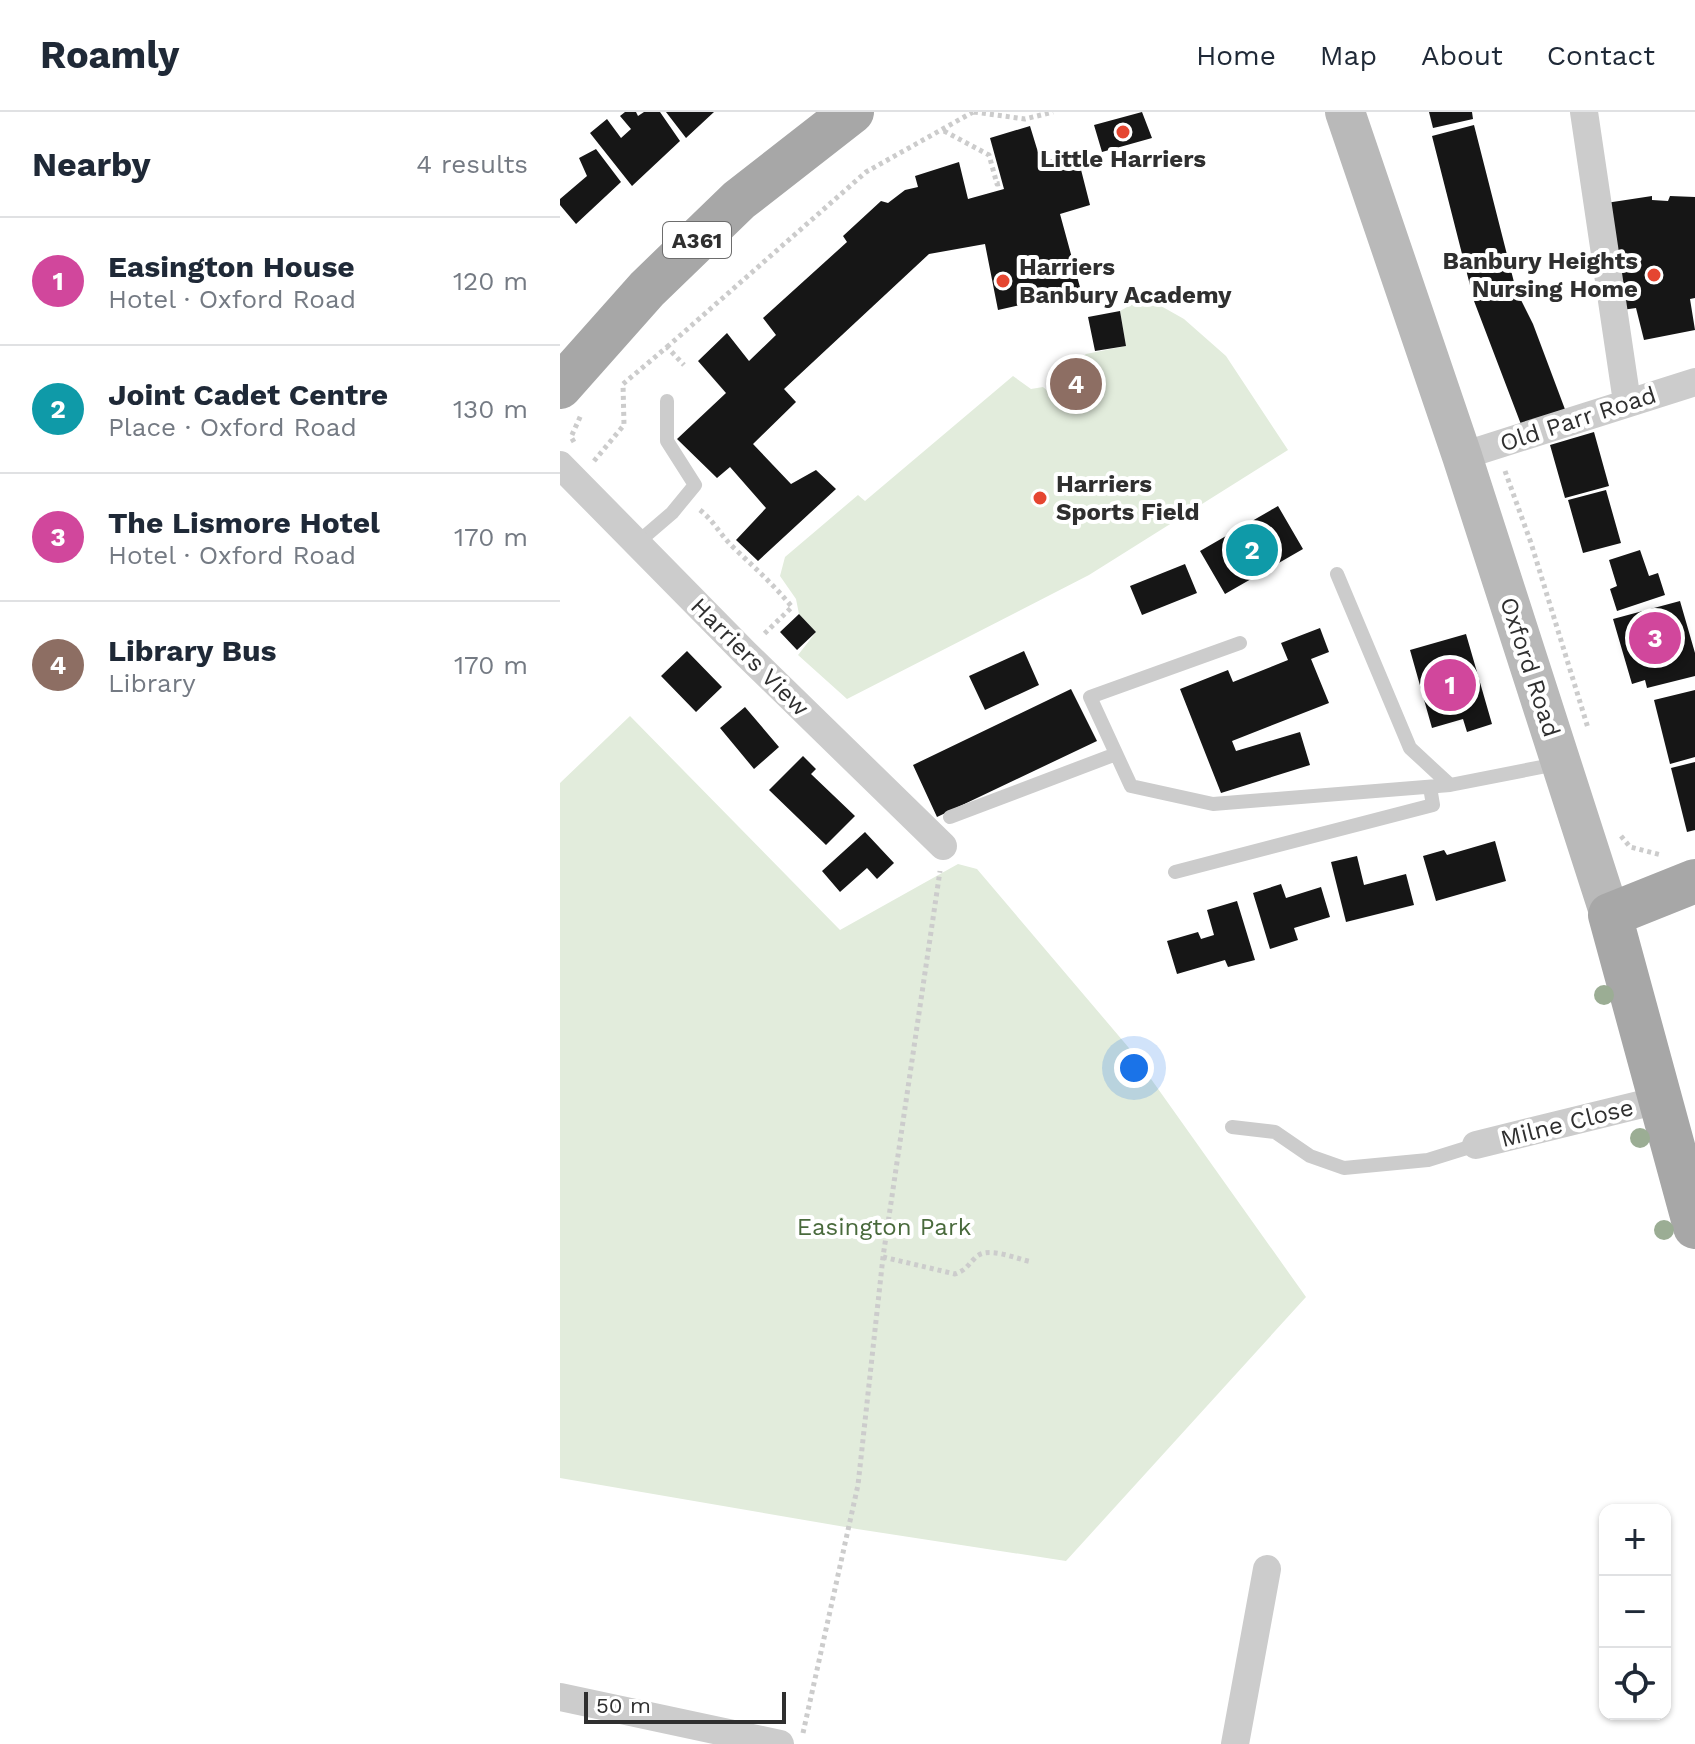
<!DOCTYPE html>
<meta charset="utf-8">
<style>
body{margin:0;font-family:"Work Sans",sans-serif;background:#f6f6f7;color:#1f2937}
.controls{position:absolute;right:24px;bottom:24px;display:grid;overflow:hidden;border-radius:16px;box-shadow:0 2px 6px #0004}
.controls button{width:72px;height:72px;display:grid;place-items:center;padding:0;border:0;border-bottom:2px solid #e0e1e3;background:#fff;color:#1f2937;font:40px sans-serif}
.scale{position:absolute;left:24px;bottom:20px;width:202px;box-sizing:border-box;padding-left:8px;border:4px solid #2f2f2f;border-top:0;font-size:22px;line-height:28px;white-space:nowrap;color:#2f2f2f;-webkit-text-stroke:6px #fff;paint-order:stroke}
.you{position:absolute;left:574px;top:956px;width:28px;height:28px;margin:-20px;border:6px solid #fff;border-radius:50%;background:#1a73e8;box-shadow:0 0 0 12px #1a73e833}
.badge{display:grid;place-items:center;width:52px;height:52px;border-radius:50%;background:#db2777;color:#fff;font-size:26px;font-weight:700}
.pin{position:absolute;translate:-50% -50%;border:4px solid #fff;box-shadow:0 2px 8px #0006}
.list{margin:0;padding:0;list-style:none}
h2{display:flex;justify-content:space-between;align-items:center;height:104px;margin:0;padding:0 32px;font-size:34px}
h2 small{font-size:26px;font-weight:400;color:#747a83}
.list li{display:grid;grid-template-columns:52px 1fr auto;gap:24px;align-items:center;box-sizing:border-box;height:128px;padding:0 32px;border-top:2px solid #e0e1e3}
.list b{display:block;font-size:30px;white-space:nowrap}
.list p{margin:0;font-size:26px;white-space:nowrap;color:#747a83}
.list em{font-size:26px;font-style:normal;color:#747a83}
.icon{flex:none;width:44px;height:44px;fill:none;stroke:currentColor;stroke-width:2;stroke-linecap:round;stroke-linejoin:round}
.map{position:relative;flex:none;width:1135px;height:1632px;overflow:hidden}
header{display:flex;align-items:center;gap:48px;box-sizing:border-box;height:112px;padding:0 40px;background:#fff;border-bottom:2px solid #e0e1e3}
header strong{font-size:38px}
nav{display:flex;gap:44px;margin-inline-start:auto;font-size:28px}
main{display:flex}
aside{flex:1;background:#fff}
.map>svg:first-child{display:block}
.green{fill:#e2ecdc}
.building{fill:#161616}
.lines{fill:none;stroke-linecap:round;stroke-linejoin:round}
.path{stroke:#ccc;stroke-width:5;stroke-dasharray:4 4;stroke-linecap:butt}
.lane{stroke:#ccc;stroke-width:14}
.street{stroke:#ccc;stroke-width:28}
.secondary{stroke:#b9b9b9;stroke-width:40}
.primary{stroke:#a7a7a7;stroke-width:44}
.tree{fill:#9bad94}
.poi-dot{fill:#e54631;stroke:#fff;stroke-width:3}
.labels{text-anchor:middle;stroke-width:8;stroke-linejoin:round;paint-order:stroke}
.shield{fill:#fff;stroke:#6d6d6d;stroke-width:2}
.shield-label{font-size:22px;font-weight:bold;fill:#2f2f2f}
.poi-label{font-size:24px;font-weight:bold;fill:#2f2f2f;stroke:#fff;text-anchor:start}
.street-label{font-size:24px;fill:#2f2f2f;stroke:#fff}
.park-label{font-size:24px;fill:#496a3c;stroke:#fff}
</style>
<header>
<strong>Roamly</strong>
<nav><a>Home</a><a>Map</a><a>About</a><a>Contact</a></nav>
</header>
<main>
<aside>
<h2>Nearby<small>4 results</small></h2>
<ul class="list">
<li><span class="badge" style="background:#d1479c">1</span><div><b>Easington House</b><p>Hotel · Oxford Road</p></div><em>120 m</em></li>
<li><span class="badge" style="background:#0f9aa8">2</span><div><b>Joint Cadet Centre</b><p>Place · Oxford Road</p></div><em>130 m</em></li>
<li><span class="badge" style="background:#d1479c">3</span><div><b>The Lismore Hotel</b><p>Hotel · Oxford Road</p></div><em>170 m</em></li>
<li><span class="badge" style="background:#8d6e63">4</span><div><b>Library Bus</b><p>Library</p></div><em>170 m</em></li>
</ul>
</aside>
<div class="map">
<svg width="1135" height="1632" viewBox="0 0 1135 1632">
<rect width="100%" height="100%" fill="#fff"/>
<path class="green" d="M585 185 624 207 666 244 728 338 529 463 287 587 238 543 256 520 239 502 236 487 220 464 225 445 298 383 305 389 453 264 471 277 483 275 504 293 519 283 521 294 532 285 509 255 526 242 566 234 560 199Z
M70 604 280 818 398 752 417 757 569 936 746 1185 506 1449 297 1417 0 1366V671Z"/>
<path class="building" d="M65 0H76L78 4 84 0H100L120 29 72 74 30 21 47 7 61 26 71 17 60 4Z
M106 0H154L126 26Z
M582 0 592 26 542 40 534 13Z
M869 0H912L913 7 873 16Z
M914 13 956 178 973 212 1006 300 962 315 914 189 872 24Z
M470 14 481 50 517 42 530 93 500 102 521 179 438 198 425 132 369 142 224 277 236 290 193 332 231 372 256 358 276 377 198 449 176 428 206 396 170 355 157 366 117 327 166 281 138 249 167 221 189 249 216 223 203 206 287 130 283 124 321 89 328 91 345 78 358 75 355 64 399 50 408 87 444 77 430 26Z
M36 37 61 70 16 112 0 93V87L27 64 19 46Z
M1092 84V88L1108 89 1110 84 1135 85V186L1130 187 1135 218 1084 228 1076 196 1062 198 1046 91Z
M560 199 566 234 535 239 528 205Z
M509 255 532 286 525 290 501 262Z
M1034 320 1049 374 1005 386 990 333Z
M1046 378 1061 431 1023 441 1008 388Z
M718 394 743 437 665 482 640 439Z
M1080 438 1089 464 1098 461 1105 483 1057 499 1050 477 1057 474 1049 448Z
M625 452 637 481 582 503 570 474Z
M1120 489 1135 541V564L1087 576 1085 568 1072 572 1053 507Z
M239 502 256 520 237 538 220 520Z
M760 516 769 540 751 547 769 591 672 629 676 639 740 620 750 653 661 681 620 577 668 558 673 570 728 548 721 531Z
M906 522 932 612 907 620 903 607 872 616 850 538Z
M127 539 162 575 136 600 101 564Z
M464 539 479 573 425 598 409 564Z
M511 577 537 629 377 705 353 653Z
M1135 578V645L1110 652 1094 588Z
M185 595 219 635 194 657 160 616Z
M243 644 256 657 251 662 295 704 266 733 209 678Z
M1135 650V718L1127 720 1111 656Z
M305 720 334 751 317 767 307 756 280 780 262 759Z
M935 729 946 769 876 789 863 744 884 738 887 743Z
M797 744 804 773 846 762 854 793 786 810 771 750Z
M721 772 726 786 761 775 770 805 734 816 738 828 710 837 693 781Z
M677 789 695 848 668 855 665 848 617 862 607 829 638 820 641 827 654 823 647 798Z"/>
<g class="lines">
<path class="path" d="M414 0 465 7 493 0
M384 19 429 43 437 72 442 71
M107 235 306 60 413 0
M14 330 11 325 21 303
M34 349 64 313 63 272 107 235 124 253
M945 359 971 431 1028 616
M140 398C154 409 161 424 174 436 195 456 214 473 232 495L203 523
M1061 724 1070 735 1101 743
M323 1145 395 1162C406 1158 407 1154 415 1146 427 1133 456 1147 472 1150
M243 1621 298 1373 323 1145 380 759"/>
<path class="lane" d="M77 431 112 401 135 373 107 329V289
M777 462 850 636 890 673
M680 531 530 585 571 674 653 692 890 673 997 652
M390 705 556 642
M615 760 873 693 870 675
M672 1015 715 1020 750 1044 784 1056 868 1048 916 1033"/>
<path class="street" d="M1024 0 1067 290
M902 344 1135 270
M0 353 185 541 383 734
M916 1033 1099 988
M0 1585 220 1632
M675 1632 707 1457"/>
<path class="secondary" d="M785 0 902 344 1050 803"/>
<path class="primary" d="M0 275 87 177 179 88 292 0
M1135 769 1050 803 1135 1115"/>
</g>
<g class="tree">
<circle cx="1044" cy="883" r="10"/>
<circle cx="1080" cy="1026" r="10"/>
<circle cx="1104" cy="1118" r="10"/>
</g>
<g class="poi-dot">
<circle cx="563" cy="20" r="8"/>
<circle cx="1094" cy="163" r="8"/>
<circle cx="443" cy="169" r="8"/>
<circle cx="480" cy="386" r="8"/>
</g>
<g class="labels">
<rect class="shield" x="103" y="110" width="68" height="36" rx="6"/>
<g class="shield-label">
<text x="137" y="136">A361</text>
</g>
<g class="poi-label">
<text x="563" y="55" text-anchor="middle">Little Harriers</text>
<text x="1078" y="157" text-anchor="end">Banbury Heights<tspan x="1078" dy="28">Nursing Home</tspan></text>
<text x="459" y="163">Harriers<tspan x="459" dy="28">Banbury Academy</tspan></text>
<text x="496" y="380">Harriers<tspan x="496" dy="28">Sports Field</tspan></text>
</g>
<g class="street-label">
<text transform="translate(1018 307) rotate(-18)" y="8">Old Parr Road</text>
<text transform="translate(190 545) rotate(45)" y="8">Harriers View</text>
<text transform="translate(970 555) rotate(72)" y="8">Oxford Road</text>
<text transform="translate(1007 1011) rotate(-14)" y="8">Milne Close</text>
</g>
<g class="park-label">
<text x="324" y="1123">Easington Park</text>
</g>
</g>
</svg>
<div class="controls">
<button>+</button>
<button>−</button>
<button><svg class="icon" aria-label="locate" viewBox="0 0 24 24"><circle cx="12" cy="12" r="6"/><path d="M12 2v4M12 18v4M2 12h4M18 12h4"/></svg></button>
</div>
<div class="scale">50 m</div>
<div class="you"></div>
<div class="pin badge" style="left:890px;top:573px;background:#d1479c">1</div>
<div class="pin badge" style="left:692px;top:438px;background:#0f9aa8">2</div>
<div class="pin badge" style="left:1095px;top:526px;background:#d1479c">3</div>
<div class="pin badge" style="left:516px;top:272px;background:#8d6e63">4</div>
</div>
</main>
